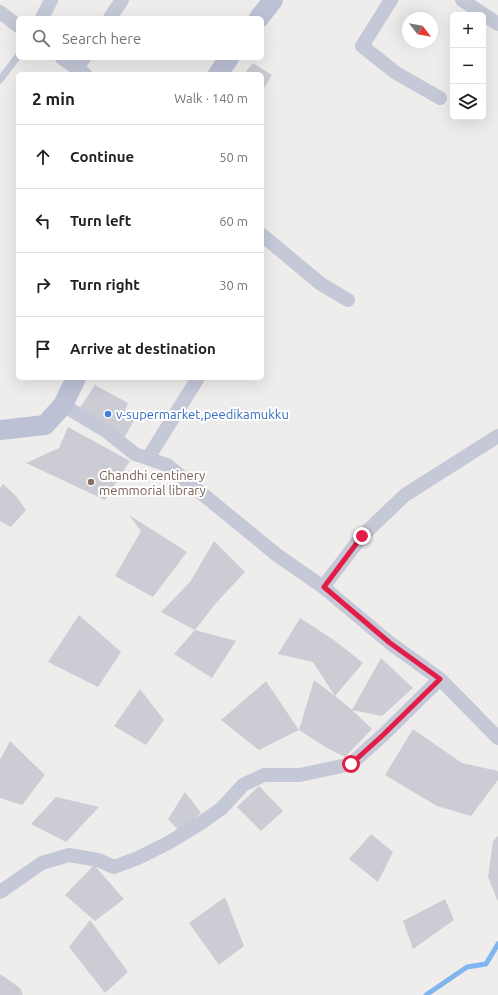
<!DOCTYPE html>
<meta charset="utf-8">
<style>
body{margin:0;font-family:Ubuntu,sans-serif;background:#f2f2f2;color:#202124}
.controls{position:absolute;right:12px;top:12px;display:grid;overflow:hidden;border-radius:6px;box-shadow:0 4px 16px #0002}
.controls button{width:36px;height:36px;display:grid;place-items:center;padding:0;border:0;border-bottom:1px solid #e0e0e0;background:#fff;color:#202124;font:20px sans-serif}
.compass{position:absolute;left:402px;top:12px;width:36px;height:36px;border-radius:50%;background:#fff;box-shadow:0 4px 16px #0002;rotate:121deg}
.stop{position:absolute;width:12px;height:12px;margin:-9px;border:3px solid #e11d48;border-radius:50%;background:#fff}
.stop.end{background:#e11d48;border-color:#fff;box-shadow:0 1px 4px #0008}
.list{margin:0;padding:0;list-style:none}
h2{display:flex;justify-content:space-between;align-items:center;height:52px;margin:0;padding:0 16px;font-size:17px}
h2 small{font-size:13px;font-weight:400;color:#757577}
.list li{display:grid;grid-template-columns:26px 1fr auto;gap:12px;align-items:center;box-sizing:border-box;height:64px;padding:0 16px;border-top:1px solid #e0e0e0}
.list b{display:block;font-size:15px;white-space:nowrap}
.list em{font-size:13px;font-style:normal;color:#757577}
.icon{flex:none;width:22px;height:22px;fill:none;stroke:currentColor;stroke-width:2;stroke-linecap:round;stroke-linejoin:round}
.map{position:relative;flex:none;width:498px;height:995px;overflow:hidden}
.search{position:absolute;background:#fff;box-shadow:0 4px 16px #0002;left:16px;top:16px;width:248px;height:44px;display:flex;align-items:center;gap:10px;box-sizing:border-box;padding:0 14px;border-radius:6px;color:#757577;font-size:15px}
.panel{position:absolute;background:#fff;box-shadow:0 4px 16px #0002;left:16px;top:72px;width:248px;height:308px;border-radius:6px}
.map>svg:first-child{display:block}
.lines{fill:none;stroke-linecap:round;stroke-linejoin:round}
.stream{stroke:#81b5ef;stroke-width:5}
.building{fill:#ccccd4}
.lane{stroke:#c4c8d7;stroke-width:7}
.street{stroke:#c4c8d7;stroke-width:14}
.secondary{stroke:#bdc1d6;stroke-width:20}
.route{stroke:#e11d48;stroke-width:5}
.shop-dot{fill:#3f7fe0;stroke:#fff;stroke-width:1.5}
.education-dot{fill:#8d6e63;stroke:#fff;stroke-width:1.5}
.labels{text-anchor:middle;stroke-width:4;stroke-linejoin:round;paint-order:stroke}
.shop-label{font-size:13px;fill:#366cbe;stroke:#fff;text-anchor:start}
.education-label{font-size:13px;fill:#785e54;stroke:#fff;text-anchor:start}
</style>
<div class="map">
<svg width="498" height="995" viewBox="0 0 498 995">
<rect width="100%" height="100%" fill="#efedeb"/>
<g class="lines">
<path class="stream" d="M426 995 467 967 486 964 498 944"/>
</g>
<path class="building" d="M253 63 272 75 262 91V74H244Z
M95 385 128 403 125 410 136 417 124 438 79 409Z
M68 427 130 461 105 500 26 463 59 448Z
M3 484 16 496 26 510 11 527 0 521V488Z
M129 515 187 552 153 597 115 576 141 531Z
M214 541 245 572 216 603 195 630 161 612 190 582Z
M79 615 121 652 98 687 48 662Z
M300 618 334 640 363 663 335 696 352 710 381 658 413 688 382 716 352 710 372 729 345 757 327 748 299 730 314 680 335 696 313 662 278 654Z
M195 630 236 641 212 678 174 654Z
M266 681 299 730 259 750 221 720Z
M140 689 164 720 146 745 114 726Z
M413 729 462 763 498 771V780L471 816 437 806 385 775Z
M10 741 45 775 22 805 0 798V760Z
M259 786 283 811 261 831 237 807Z
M185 792 201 813 180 832 168 819Z
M56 797 99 807 66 842 31 824Z
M371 834 393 852 378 882 349 859Z
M498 836V902L488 877 493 841Z
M94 865 124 899 95 921 65 895Z
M225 897 244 946 219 965 189 923Z
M445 899 454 920 413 949 403 921Z
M90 920 128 972 105 993 69 947Z
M0 974 20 988 23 995H0Z"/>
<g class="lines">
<path class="lane" d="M0 80 18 56"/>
<path class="street" d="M391 0 362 46 396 73 440 98
M462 0 498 24
M0 12 18 26
M42 18 51 0
M110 18 122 0
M62 58 85 74
M77 68 84 58
M262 235 321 284 348 300
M63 405 106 431 135 454 167 465 277 555 323 587 390 643 440 679 498 738
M148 458 198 378
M323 587 362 536 405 495 498 436
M0 892 42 863 69 855 98 860 114 867 138 858 168 843 201 823 222 808 243 785 264 775H300L351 764 383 735 440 679"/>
<path class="secondary" d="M259 18 273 0
M218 74 229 58
M0 430 45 425 63 405 76 378"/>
</g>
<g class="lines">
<path class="route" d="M351 764 383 735 440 679 390 643 324 587 362 536"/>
</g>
<circle class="shop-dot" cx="108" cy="414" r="4"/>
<circle class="education-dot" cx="91" cy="482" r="4"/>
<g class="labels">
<g class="shop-label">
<text x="116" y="419">v-supermarket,peedikamukku</text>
</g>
<g class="education-label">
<text x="99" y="480">Ghandhi centinery<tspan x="99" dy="15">memmorial library</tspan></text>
</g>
</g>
</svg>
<div class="controls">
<button>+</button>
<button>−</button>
<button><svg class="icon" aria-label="layers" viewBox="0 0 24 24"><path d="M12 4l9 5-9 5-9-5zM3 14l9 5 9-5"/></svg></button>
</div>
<svg class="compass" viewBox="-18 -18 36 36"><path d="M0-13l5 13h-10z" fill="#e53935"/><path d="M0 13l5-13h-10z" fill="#757577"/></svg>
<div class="stop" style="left:351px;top:764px"></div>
<div class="stop end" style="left:362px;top:536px"></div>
<div class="search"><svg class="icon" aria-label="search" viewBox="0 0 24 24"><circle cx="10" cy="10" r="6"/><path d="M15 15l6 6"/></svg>Search here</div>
<section class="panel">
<h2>2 min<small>Walk · 140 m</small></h2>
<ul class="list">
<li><svg class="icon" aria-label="ahead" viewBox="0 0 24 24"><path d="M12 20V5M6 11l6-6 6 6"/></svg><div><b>Continue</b></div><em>50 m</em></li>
<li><svg class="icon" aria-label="left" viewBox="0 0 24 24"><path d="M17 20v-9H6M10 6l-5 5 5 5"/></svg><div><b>Turn left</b></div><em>60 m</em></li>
<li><svg class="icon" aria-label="right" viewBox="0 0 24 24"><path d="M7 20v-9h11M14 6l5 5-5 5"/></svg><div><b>Turn right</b></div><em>30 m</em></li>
<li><svg class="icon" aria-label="arrive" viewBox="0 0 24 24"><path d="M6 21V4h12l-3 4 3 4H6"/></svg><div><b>Arrive at destination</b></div></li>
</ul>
</section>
</div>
